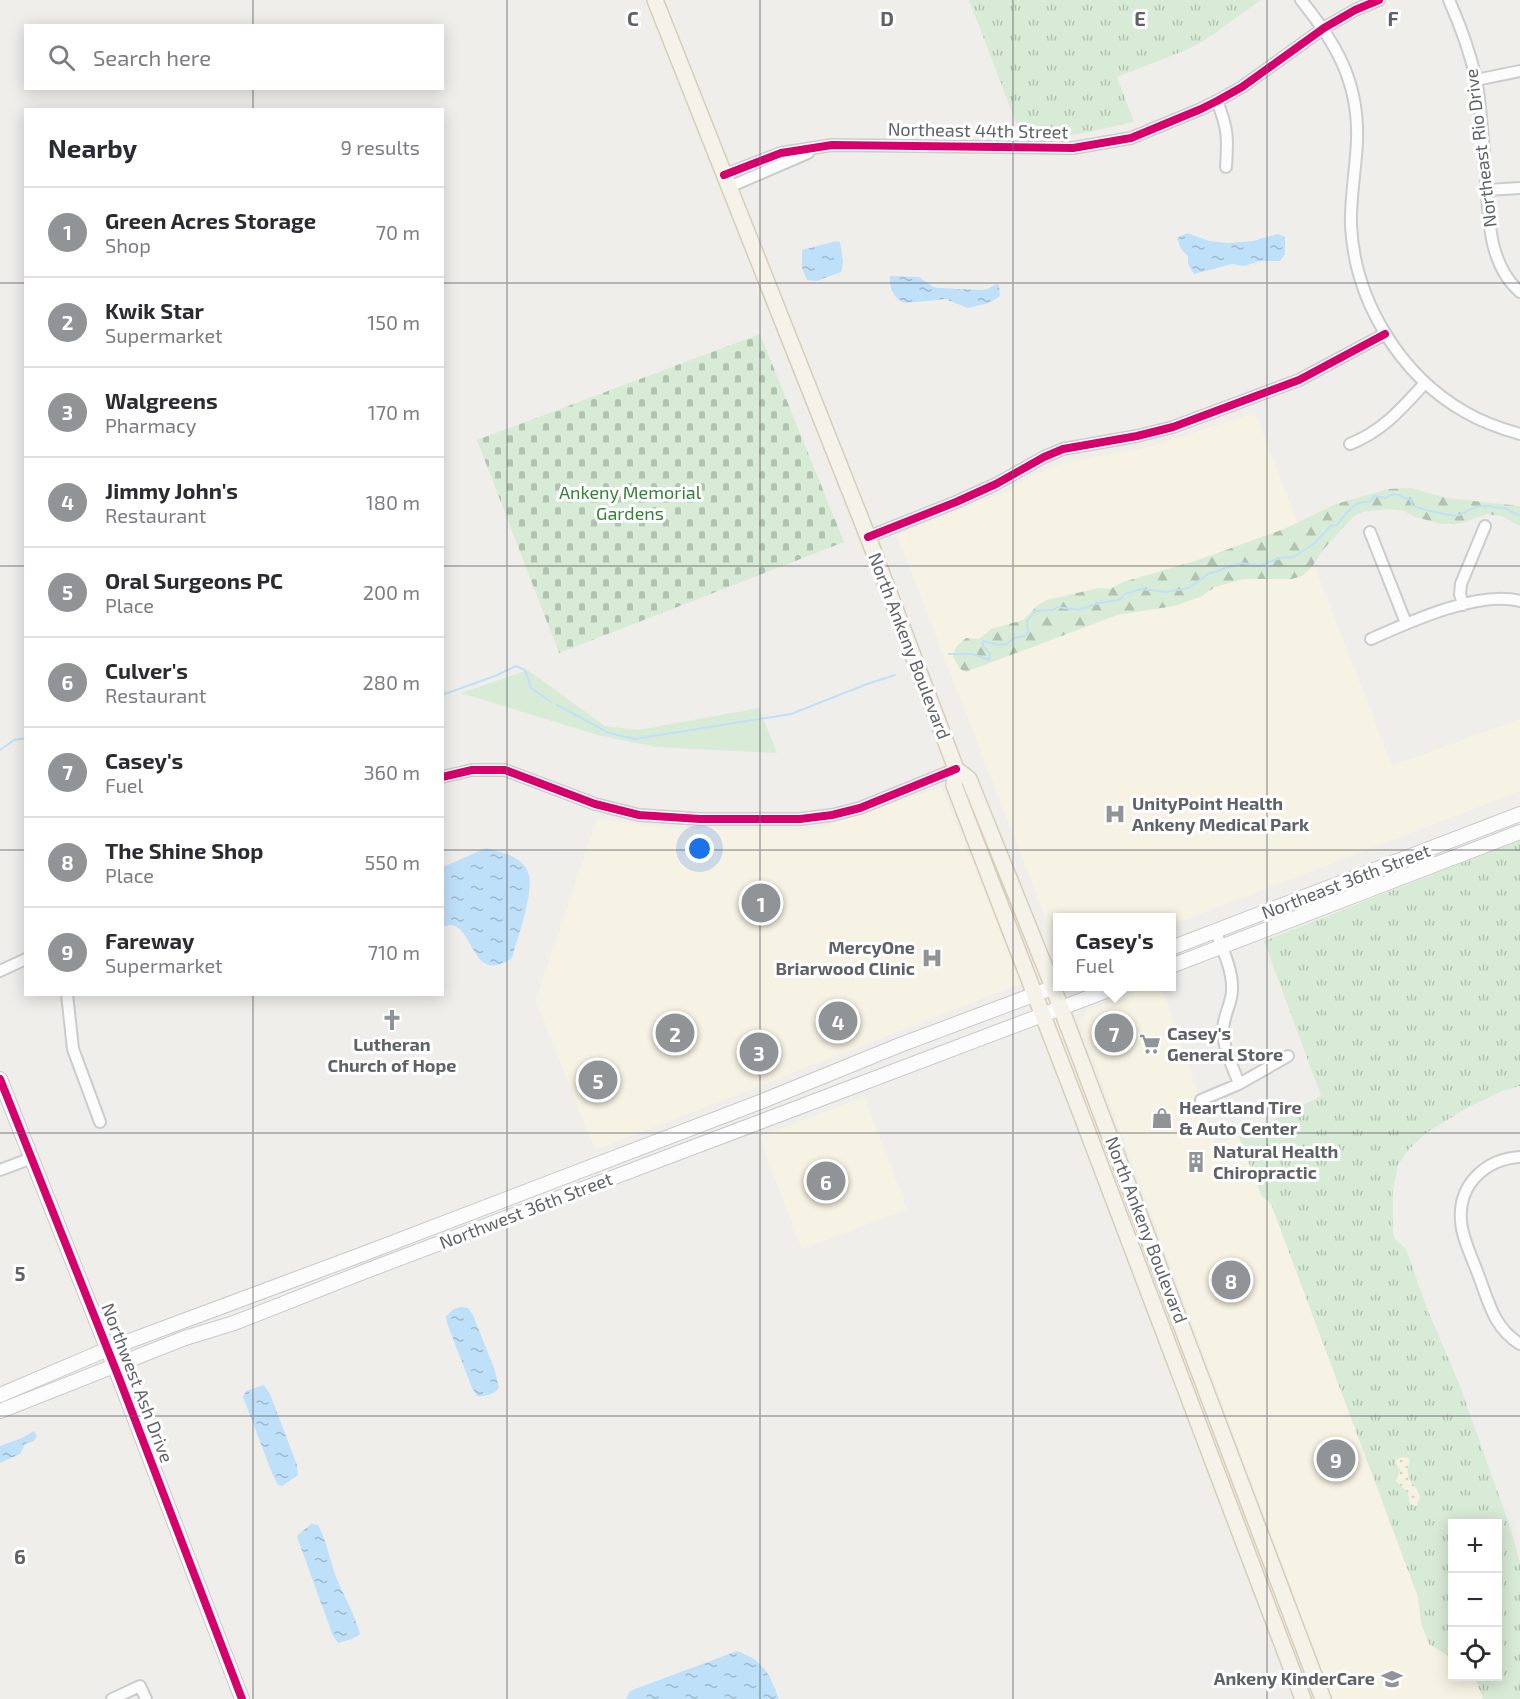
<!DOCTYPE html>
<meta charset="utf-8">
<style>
body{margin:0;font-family:"Exo 2",sans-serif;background:#f7f7f7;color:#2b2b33}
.controls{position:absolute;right:18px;bottom:18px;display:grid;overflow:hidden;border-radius:0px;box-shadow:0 3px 15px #0003}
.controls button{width:54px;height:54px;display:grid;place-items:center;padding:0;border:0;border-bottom:2px solid #e1e1e2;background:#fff;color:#2b2b33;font:30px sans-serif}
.you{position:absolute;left:700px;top:849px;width:21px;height:21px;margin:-15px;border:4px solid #fff;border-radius:50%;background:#1a73e8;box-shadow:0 0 0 9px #1a73e833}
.badge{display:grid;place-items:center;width:39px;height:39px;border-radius:50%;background:#919496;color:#fff;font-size:20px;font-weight:700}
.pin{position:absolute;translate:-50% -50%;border:3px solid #fff;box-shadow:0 2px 6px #0006}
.popup{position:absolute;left:1053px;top:913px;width:123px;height:78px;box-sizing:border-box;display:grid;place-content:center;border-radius:0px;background:#fff;filter:drop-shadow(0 2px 4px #0005);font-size:20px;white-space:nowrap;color:#7c7c81}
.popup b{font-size:22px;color:#2b2b33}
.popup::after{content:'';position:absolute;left:50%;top:100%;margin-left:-12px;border:12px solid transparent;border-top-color:#fff}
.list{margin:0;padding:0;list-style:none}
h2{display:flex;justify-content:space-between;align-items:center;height:78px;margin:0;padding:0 24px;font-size:26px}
h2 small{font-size:20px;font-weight:400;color:#7c7c81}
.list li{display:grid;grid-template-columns:39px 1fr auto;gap:18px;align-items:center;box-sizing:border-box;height:90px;padding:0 24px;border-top:2px solid #e1e1e2}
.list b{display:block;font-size:22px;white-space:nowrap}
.list p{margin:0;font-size:20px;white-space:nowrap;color:#7c7c81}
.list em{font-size:20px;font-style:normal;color:#7c7c81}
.icon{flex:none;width:33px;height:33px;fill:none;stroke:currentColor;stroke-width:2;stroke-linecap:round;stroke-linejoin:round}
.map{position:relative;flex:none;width:1520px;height:1699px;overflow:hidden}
.search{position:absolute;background:#fff;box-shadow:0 3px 15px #0003;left:24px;top:24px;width:420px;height:66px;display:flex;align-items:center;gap:15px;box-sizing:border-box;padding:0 21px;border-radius:0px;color:#7c7c81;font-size:22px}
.panel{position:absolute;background:#fff;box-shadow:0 3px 15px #0003;left:24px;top:108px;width:420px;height:888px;border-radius:0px}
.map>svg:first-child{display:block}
.commercial{fill:#f7f3e4}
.grass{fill:url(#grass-tufts)}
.forest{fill:url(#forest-firs)}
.sand{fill:url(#sand-dots)}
.cemetery{fill:url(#cemetery-stones)}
.park{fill:#d8ebd6}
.water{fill:url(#water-ripples)}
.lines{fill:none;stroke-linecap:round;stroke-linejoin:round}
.stream{stroke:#bfe0f9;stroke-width:2}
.street-casing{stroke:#cbcccc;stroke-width:14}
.secondary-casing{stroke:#cacacb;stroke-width:16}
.primary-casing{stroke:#d7ceb8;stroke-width:18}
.street{stroke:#fdfcfc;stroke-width:10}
.secondary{stroke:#fdfcfc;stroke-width:14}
.primary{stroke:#f4f2e9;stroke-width:15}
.cycleway-casing{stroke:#fff;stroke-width:11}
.cycleway{stroke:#d6006c;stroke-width:8}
.grid{fill:none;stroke:#5f6368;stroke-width:1.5;stroke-opacity:0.55}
.labels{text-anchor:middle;stroke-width:6;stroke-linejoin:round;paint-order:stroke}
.street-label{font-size:18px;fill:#5f6368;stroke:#fff}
.park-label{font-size:18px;fill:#348238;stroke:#fff}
.poi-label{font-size:18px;font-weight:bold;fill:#5f6368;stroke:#fff;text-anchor:start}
.grid-label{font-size:20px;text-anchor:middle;font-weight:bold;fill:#5f6368;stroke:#fff;stroke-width:6;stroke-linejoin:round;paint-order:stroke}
</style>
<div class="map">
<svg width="1520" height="1699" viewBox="0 0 1520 1699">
<defs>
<pattern id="grass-tufts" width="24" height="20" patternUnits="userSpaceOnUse" patternTransform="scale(1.5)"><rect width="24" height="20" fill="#d8ebd6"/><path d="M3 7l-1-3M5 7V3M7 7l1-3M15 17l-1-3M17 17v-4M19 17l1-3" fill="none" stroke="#b2c2b1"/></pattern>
<pattern id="forest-firs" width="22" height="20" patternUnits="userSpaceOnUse" patternTransform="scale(1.5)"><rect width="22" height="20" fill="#d8ebd6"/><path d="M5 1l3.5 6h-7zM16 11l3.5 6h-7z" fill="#b2c2b1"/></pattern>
<pattern id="sand-dots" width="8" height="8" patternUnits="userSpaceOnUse" patternTransform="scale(1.5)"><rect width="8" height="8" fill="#f6f1e1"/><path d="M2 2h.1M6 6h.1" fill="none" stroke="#d5d1c4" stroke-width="1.8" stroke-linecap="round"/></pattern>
<pattern id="cemetery-stones" width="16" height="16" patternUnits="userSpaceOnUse" patternTransform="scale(1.5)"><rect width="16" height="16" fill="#d8ebd6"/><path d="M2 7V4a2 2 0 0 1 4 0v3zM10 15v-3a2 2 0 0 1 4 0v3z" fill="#b2c2b1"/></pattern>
<pattern id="water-ripples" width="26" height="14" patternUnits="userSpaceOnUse" patternTransform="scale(1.5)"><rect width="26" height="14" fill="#bfe0f9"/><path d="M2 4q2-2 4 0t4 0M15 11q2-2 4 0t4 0" fill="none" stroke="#9eb9cd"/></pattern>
</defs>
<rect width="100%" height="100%" fill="#efeeea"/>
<path class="commercial" d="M1255 413 1392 766 1520 719V791L1171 925V918H1057V947L897 535 1005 492 1029 477 1060 464 1153 446Z
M941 787 1022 983 595 1150 536 1000 597 819 669 828 805 830 822 827Z
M1151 987H1162L1215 1144 1239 1137 1261 1195 1271 1204 1418 1597 1421 1623 1429 1644 1452 1658V1676L1475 1677 1483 1699H1333L1080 1023 1086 1011Z
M864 1097 907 1209 802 1249 759 1137Z"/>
<path class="grass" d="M969 0H1261L1211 36 1191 48 1117 77 1134 122 1079 134 1022 138Z
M1520 840V1086L1502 1091 1465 1109 1426 1133 1409 1149 1398 1165 1393 1189V1232L1395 1239 1406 1249 1426 1306 1460 1386 1509 1524 1520 1562V1699H1483L1475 1677 1498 1676V1524H1452V1658L1429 1644 1421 1623 1418 1597 1271 1204 1261 1195 1239 1137 1321 1096 1264 941Z"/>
<path class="forest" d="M1411 488 1447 498 1520 506V526L1501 516 1487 514 1459 524H1442L1415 517 1404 511 1389 509 1361 512 1353 517 1322 551 1312 567 1302 576 1292 579H1243L1215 587 1200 597 1174 606 1117 615 966 672 960 669 953 657 956 647 966 638 979 639 991 629 1023 620 1038 605 1047 600 1098 588 1110 589 1123 582 1195 561 1284 529 1336 504 1388 489Z"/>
<path class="sand" d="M1401 1457 1409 1458C1410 1464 1407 1468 1408 1474 1409 1485 1426 1490 1417 1506L1410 1504 1408 1493 1396 1481 1400 1470 1395 1463 1396 1460Z"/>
<path class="cemetery" d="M760 334 844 542 559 653 477 440Z"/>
<path class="park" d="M528 670 605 726 638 730 759 708 777 753 656 747 601 736 461 693Z"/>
<path class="water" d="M1187 233 1209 241 1228 243 1253 241 1278 234 1285 237V254L1280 261H1260L1244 266 1232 264 1194 274 1188 264V256L1181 249 1177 238Z
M836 241 840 242 843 261 841 272 816 281 807 280 802 268V250Z
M890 276 919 277 933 287 939 288 982 290 988 289 996 284 999 285 1000 296 989 303 968 308 945 299 905 303C894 300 889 287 890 276Z
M486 848C500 852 520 855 527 870 537 887 517 938 512 958 472 985 475 930 452 925 449 925 446 926 443 926V867Z
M462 1307 468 1308 473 1315 495 1371 499 1388C494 1394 485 1397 477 1396L472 1388 447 1323 446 1316 454 1309Z
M264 1385 270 1394 297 1465 298 1475 282 1486 278 1485 272 1473 243 1397 246 1391Z
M34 1431 37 1436 34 1441 25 1444 20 1454 0 1463V1446L22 1438Z
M311 1524 318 1525C328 1543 330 1563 338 1582 346 1599 355 1616 360 1634L352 1639 338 1643 333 1636 300 1545 297 1536Z
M737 1651C764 1661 769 1673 779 1699H626L630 1691Z"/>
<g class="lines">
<path class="stream" d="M949 654H973L989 660 990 654 983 646V641L999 645 1007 644 1014 638 1025 636 1028 631 1027 621 1035 611 1053 610 1058 607 1078 610 1099 603 1119 600 1125 594 1141 589 1166 592 1189 588 1208 574 1241 563 1259 566 1280 558 1294 557 1315 543 1330 526 1337 525C1346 514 1354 500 1369 502L1375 496 1386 498C1397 490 1400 497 1411 500L1412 505C1419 509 1452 517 1459 515 1467 512 1473 506 1482 506 1491 505 1497 509 1505 508L1516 514 1520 515
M442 695 495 676 516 666 525 670 531 688 551 702
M557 705 609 733 635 739 791 714 867 684 895 675
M0 750 14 740 26 738"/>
<defs>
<path id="street" d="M1301 0C1336 43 1359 82 1357 140 1356 169 1350 197 1351 226 1355 301 1400 375 1465 412 1482 422 1502 429 1520 434
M1449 0C1460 25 1470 52 1476 79 1482 112 1483 147 1486 180 1489 218 1488 264 1520 292
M1476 80 1520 71
M1217 101C1228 129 1228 137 1226 167
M724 175 781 153 832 145 1073 148 1131 138 1201 109 1217 101 1242 87 1324 28 1355 10 1379 0
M729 187 808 153
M1487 190 1520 188
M1350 444C1383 431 1401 409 1425 383
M1370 532 1406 623
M868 537 956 502 996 484 1044 457 1063 449 1137 436 1173 427 1299 380 1385 334
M1463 605 1460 594 1461 584 1485 526
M1371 639C1409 622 1479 590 1520 601
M442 777 472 770H505L595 804 639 815 700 819H800L832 815 860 808 956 769
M1216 933C1223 950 1233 971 1232 990 1232 1001 1226 1011 1224 1022 1220 1043 1232 1064 1239 1084
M0 971 26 959
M67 994 73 1049 100 1122
M1201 1100 1239 1084 1288 1056
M1520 1157C1486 1159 1458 1184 1461 1221 1462 1238 1472 1257 1478 1274 1489 1302 1493 1327 1520 1344
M0 1170 32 1158
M112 1699 140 1686 146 1699"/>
<path id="secondary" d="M1171 948 1520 814
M1171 966 1520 832
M0 1079 119 1378 242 1699
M0 1395 108 1349 363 1254 760 1102 900 1045 1057 986
M0 1411 185 1338 234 1323 366 1271 1119 986"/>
<path id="primary" d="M655 0 868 537 956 769 954 785 1084 1122 1303 1699
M956 769 969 779 1053 987 1323 1699"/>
</defs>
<use href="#street" class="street-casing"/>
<use href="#secondary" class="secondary-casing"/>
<use href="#primary" class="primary-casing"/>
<use href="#street" class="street"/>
<use href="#secondary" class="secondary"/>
<use href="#primary" class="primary"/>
<defs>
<path id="cycleway" d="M724 175 781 153 832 145 1073 148 1131 138 1201 109 1217 101 1242 87 1324 28 1355 10 1379 0
M868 537 956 502 996 484 1044 457 1063 449 1137 436 1173 427 1299 380 1385 334
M442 777 472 770H505L595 804 639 815 700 819H800L832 815 860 808 956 769
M0 1079 119 1378 242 1699"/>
</defs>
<use href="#cycleway" class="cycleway-casing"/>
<use href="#cycleway" class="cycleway"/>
</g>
<path class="grid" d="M253 0V26M507 0V1699M760 0V1699M1013 0V1699M1267 0V1699M253 88V110M0 283H26M442 283H1520M0 566H26M442 566H1520M0 850H26M442 850H1520M253 994V1699M0 1133H1520M0 1416H1520"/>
<defs>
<symbol id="hospital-bare" viewBox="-9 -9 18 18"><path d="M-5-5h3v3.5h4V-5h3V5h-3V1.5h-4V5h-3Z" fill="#919496" stroke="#fff" stroke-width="2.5" paint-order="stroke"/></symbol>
<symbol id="church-bare" viewBox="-9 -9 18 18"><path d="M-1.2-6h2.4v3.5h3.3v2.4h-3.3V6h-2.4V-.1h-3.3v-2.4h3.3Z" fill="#919496" stroke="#fff" stroke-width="2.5" paint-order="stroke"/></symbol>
<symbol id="supermarket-bare" viewBox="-9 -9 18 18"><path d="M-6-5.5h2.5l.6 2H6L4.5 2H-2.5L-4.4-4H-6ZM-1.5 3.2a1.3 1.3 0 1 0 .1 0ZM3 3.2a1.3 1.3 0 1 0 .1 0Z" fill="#919496" stroke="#fff" stroke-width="2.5" paint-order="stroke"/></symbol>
<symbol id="shop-bare" viewBox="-9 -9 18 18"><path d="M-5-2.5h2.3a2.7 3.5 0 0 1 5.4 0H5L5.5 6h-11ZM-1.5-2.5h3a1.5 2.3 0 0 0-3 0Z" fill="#919496" stroke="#fff" stroke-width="2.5" paint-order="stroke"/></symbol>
<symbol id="building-bare" viewBox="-9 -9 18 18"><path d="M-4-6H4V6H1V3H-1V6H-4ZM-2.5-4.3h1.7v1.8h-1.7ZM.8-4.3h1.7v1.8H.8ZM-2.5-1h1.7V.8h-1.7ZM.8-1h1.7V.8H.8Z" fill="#919496" stroke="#fff" stroke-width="2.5" paint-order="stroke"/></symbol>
<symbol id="school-bare" viewBox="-9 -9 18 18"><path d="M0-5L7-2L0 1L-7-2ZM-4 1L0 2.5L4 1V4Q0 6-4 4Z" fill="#919496" stroke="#fff" stroke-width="2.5" paint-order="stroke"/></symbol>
</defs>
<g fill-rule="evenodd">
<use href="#hospital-bare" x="1100" y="799" width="30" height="30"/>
<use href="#hospital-bare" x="917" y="943" width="30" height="30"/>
<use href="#church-bare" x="377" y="1005" width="30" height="30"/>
<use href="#supermarket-bare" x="1135" y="1029" width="30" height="30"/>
<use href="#shop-bare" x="1147" y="1103" width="30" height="30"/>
<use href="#building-bare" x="1181" y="1147" width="30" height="30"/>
<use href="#school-bare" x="1377" y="1664" width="30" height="30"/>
</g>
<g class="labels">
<g class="street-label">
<text transform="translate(978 131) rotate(1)" y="6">Northeast 44th Street</text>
<text transform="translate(1481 148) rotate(-97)" y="6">Northeast Rio Drive</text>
<text transform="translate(909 646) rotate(69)" y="6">North Ankeny Boulevard</text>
<text transform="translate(1346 882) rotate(-21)" y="6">Northeast 36th Street</text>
<text transform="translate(526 1211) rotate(-21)" y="6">Northwest 36th Street</text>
<text transform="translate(1146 1230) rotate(69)" y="6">North Ankeny Boulevard</text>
<text transform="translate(137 1383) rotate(69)" y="6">Northwest Ash Drive</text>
</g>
<g class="park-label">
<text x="630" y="499">Ankeny Memorial<tspan x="630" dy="21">Gardens</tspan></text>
</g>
<g class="poi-label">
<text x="1132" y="810">UnityPoint Health<tspan x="1132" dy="21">Ankeny Medical Park</tspan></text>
<text x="915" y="954" text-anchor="end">MercyOne<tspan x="915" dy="21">Briarwood Clinic</tspan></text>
<text x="1167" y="1040">Casey's<tspan x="1167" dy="21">General Store</tspan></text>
<text x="392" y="1051" text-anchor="middle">Lutheran<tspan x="392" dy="21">Church of Hope</tspan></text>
<text x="1179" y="1114">Heartland Tire<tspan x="1179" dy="21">&amp; Auto Center</tspan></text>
<text x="1213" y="1158">Natural Health<tspan x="1213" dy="21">Chiropractic</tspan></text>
<text x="1375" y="1685" text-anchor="end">Ankeny KinderCare</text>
</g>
</g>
<g class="grid-label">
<text x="633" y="26">C</text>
<text x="887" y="26">D</text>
<text x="1140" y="26">E</text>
<text x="1393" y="26">F</text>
<text x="20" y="1281">5</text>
<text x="20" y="1564">6</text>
</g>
</svg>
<div class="controls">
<button>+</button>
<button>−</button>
<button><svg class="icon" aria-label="locate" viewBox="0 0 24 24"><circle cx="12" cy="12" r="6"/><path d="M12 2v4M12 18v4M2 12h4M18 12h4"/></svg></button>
</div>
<div class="you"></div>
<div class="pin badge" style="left:761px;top:903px">1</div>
<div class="pin badge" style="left:675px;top:1033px">2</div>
<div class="pin badge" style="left:759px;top:1052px">3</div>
<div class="pin badge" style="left:838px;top:1021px">4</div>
<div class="pin badge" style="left:598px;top:1080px">5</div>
<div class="pin badge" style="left:826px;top:1181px">6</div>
<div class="pin badge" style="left:1114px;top:1033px">7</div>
<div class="popup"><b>Casey's</b>Fuel</div>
<div class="pin badge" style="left:1231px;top:1280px">8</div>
<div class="pin badge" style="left:1336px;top:1459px">9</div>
<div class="search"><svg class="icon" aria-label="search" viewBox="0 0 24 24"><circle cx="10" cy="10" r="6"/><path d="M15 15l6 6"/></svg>Search here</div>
<section class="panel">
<h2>Nearby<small>9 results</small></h2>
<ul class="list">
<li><span class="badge">1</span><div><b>Green Acres Storage</b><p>Shop</p></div><em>70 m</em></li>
<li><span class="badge">2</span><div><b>Kwik Star</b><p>Supermarket</p></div><em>150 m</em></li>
<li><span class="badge">3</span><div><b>Walgreens</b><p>Pharmacy</p></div><em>170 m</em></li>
<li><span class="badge">4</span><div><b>Jimmy John's</b><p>Restaurant</p></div><em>180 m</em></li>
<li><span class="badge">5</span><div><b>Oral Surgeons PC</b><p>Place</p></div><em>200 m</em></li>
<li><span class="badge">6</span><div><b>Culver's</b><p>Restaurant</p></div><em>280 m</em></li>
<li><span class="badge">7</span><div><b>Casey's</b><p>Fuel</p></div><em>360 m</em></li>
<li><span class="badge">8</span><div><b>The Shine Shop</b><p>Place</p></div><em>550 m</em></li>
<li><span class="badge">9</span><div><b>Fareway</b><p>Supermarket</p></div><em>710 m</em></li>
</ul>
</section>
</div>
